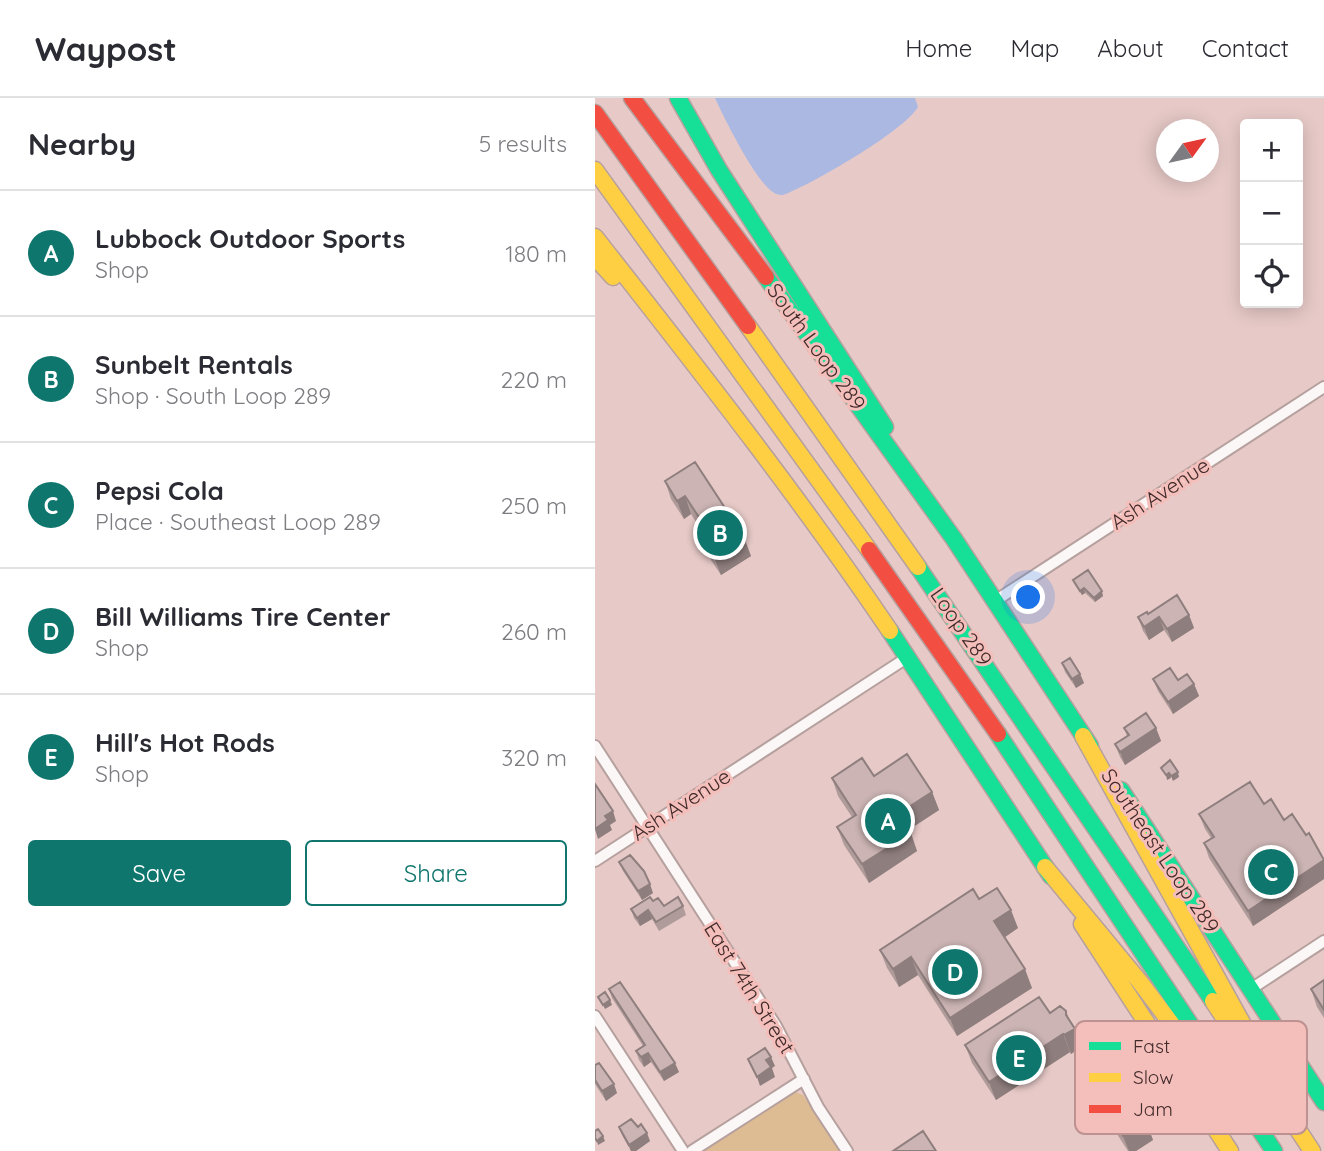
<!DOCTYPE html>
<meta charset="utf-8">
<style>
body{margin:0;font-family:Quicksand,sans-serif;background:#f7f7f7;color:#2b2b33}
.controls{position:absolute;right:21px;top:21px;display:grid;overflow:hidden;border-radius:7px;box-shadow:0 4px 18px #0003}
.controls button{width:63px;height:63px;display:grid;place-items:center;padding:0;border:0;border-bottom:2px solid #e1e1e2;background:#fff;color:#2b2b33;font:35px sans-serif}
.compass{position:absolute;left:561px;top:21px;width:63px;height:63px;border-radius:50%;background:#fff;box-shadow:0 4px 18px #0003;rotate:57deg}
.you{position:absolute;left:434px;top:500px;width:24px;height:24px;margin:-18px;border:5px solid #fff;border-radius:50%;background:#1a73e8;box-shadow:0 0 0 10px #1a73e833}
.badge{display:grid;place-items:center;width:46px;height:46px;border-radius:50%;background:#0f766e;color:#fff;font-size:23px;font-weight:700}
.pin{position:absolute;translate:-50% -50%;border:4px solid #fff;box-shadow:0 2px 7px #0006}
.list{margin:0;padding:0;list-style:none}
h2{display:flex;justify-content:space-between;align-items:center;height:91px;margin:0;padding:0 28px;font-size:30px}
h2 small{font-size:23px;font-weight:400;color:#7c7c81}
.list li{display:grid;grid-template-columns:46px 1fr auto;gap:21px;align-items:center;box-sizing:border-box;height:126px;padding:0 28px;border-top:2px solid #e1e1e2}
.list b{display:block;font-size:26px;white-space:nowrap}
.list p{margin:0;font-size:23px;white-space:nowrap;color:#7c7c81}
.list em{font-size:23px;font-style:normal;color:#7c7c81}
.actions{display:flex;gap:14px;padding:21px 28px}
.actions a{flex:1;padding:16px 0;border:2px solid #0f766e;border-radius:7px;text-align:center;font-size:24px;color:#0f766e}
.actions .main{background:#0f766e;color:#fff}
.icon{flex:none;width:38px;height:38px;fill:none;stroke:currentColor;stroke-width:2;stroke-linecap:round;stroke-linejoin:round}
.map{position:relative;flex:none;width:729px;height:1053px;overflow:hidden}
header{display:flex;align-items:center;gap:42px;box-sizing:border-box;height:98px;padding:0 35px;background:#fff;border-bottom:2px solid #e1e1e2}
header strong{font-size:33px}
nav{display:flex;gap:38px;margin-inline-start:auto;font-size:24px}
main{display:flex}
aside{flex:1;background:#fff}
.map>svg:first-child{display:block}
.green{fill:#ddbb93}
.water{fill:#abb8e2}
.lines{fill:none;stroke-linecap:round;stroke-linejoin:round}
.street-casing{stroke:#b6a09e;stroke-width:14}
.fast-casing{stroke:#b6a09e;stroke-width:19}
.slow-casing{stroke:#b6a09e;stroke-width:19}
.jam-casing{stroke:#b6a09e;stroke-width:19}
.street{stroke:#fbf7f7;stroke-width:10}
.fast{stroke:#16e098;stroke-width:16}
.slow{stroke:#ffcf43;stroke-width:16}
.jam{stroke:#f24e42;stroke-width:16}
.wall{fill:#af9b9a}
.shaded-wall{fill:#8e7e7d}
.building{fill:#cbb4b3;stroke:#8e7e7d;stroke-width:2}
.labels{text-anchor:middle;stroke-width:6;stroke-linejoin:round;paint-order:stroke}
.street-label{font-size:21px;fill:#402b2a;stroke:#f4bebb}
.key{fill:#f4bebb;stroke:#be9290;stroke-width:2}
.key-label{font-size:19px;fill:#402b2a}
</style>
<header>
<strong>Waypost</strong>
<nav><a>Home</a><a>Map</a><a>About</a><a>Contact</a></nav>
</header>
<main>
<aside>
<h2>Nearby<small>5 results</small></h2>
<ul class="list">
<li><span class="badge">A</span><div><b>Lubbock Outdoor Sports</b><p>Shop</p></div><em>180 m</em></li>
<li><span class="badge">B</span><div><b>Sunbelt Rentals</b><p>Shop · South Loop 289</p></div><em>220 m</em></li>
<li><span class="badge">C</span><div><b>Pepsi Cola</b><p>Place · Southeast Loop 289</p></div><em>250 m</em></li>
<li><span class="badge">D</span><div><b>Bill Williams Tire Center</b><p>Shop</p></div><em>260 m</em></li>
<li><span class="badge">E</span><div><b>Hill's Hot Rods</b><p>Shop</p></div><em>320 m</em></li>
</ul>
<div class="actions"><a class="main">Save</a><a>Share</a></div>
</aside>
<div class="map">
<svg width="729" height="1053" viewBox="0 0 729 1053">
<rect width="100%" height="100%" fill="#e7cac8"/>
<path class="green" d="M198 993 208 997 245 1053H104Z"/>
<path class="water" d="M120 0H320L323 9C309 33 216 87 188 97 184 97 182 97 178 94 161 84 129 20 120 0Z"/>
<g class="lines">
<defs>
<path id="street" d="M400 503 729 289
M0 648 181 928 223 1009 252 1053
M0 763 313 559
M656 891 729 843
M0 918 88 1053
M97 1053 209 981"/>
<path id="fast" d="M83 0 124 72 290 329
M171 179 359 441 495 648
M323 469 618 903
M295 533 456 778
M403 636 679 1053
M526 692 729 1004"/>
<path id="slow" d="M0 72 274 452
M0 139C101 268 203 397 295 533
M0 159 18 179
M153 228 323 469
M488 638 651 932
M450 769 545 884 612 973
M487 826 635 1053
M618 903 717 1053"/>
<path id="jam" d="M37 0 171 179
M0 15 153 228
M274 452 403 636"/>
</defs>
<use href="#street" class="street-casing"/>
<use href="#fast" class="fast-casing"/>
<use href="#slow" class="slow-casing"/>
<use href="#jam" class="jam-casing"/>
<use href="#street" class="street"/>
<use href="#fast" class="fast"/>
<use href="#slow" class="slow"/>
<use href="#jam" class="jam"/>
</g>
<path class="wall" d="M100 364 156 458 126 477 110 453 104 435 107 433 96 416 89 421 76 401 70 383Z
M478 482 508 498 500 504 490 495 487 497 480 487Z
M594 517 599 530 577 544 569 532 554 542 548 533 543 519Z
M467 565 485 576 489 585 481 590 470 574Z
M558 581 583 582 599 586 604 598 578 616 563 593Z
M529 630H561L566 643 530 667 525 659 520 646 532 638Z
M279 678 337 694 344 712 314 732 322 753 274 785 249 747 242 729 257 719 243 698 237 680Z
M669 706 711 737 729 762V781L658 828 614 760 609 745 616 740 610 731 604 716Z
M24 764 58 795 47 802 28 773Z
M384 801 423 830 409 839 437 890 362 938 323 877 304 889 292 870 285 852Z
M58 803 69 808H88L91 817 64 833 57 821 45 828 39 820 36 811Z
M729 882V920L722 909 716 891Z
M14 891 84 974 69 983 56 964 49 969 44 962 41 953 48 948 17 900Z
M455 915 476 925 486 949 476 956 475 954 401 1002 377 965 370 947Z
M0 967 22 995 11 1003 0 986Z
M498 992 551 1024 558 1042 541 1053H533L505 1010Z
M24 1029 55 1043 41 1053H36L27 1037Z"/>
<path class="shaded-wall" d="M90 398 96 416 89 421 82 403Z
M149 439 156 458 126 477 119 459Z
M489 490 490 495 487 497 485 493Z
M507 493 508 498 500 504 499 500Z
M594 517 599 530 577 544 572 531Z
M564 519 569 532 554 542 549 529Z
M485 576 489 585 481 590 477 581Z
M599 586 604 598 578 616 573 604Z
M561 630 566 643 530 667 525 654Z
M583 674 584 679 578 683 576 678Z
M574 675 576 680 572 682 571 677Z
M337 694 344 712 310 734 303 716Z
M18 713 21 723 15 727 17 732 3 741 0 731 10 718Z
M316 735 322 753 274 785 267 766Z
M729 762V781L658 828 653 813Z
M55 786 58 795 47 802 43 793Z
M53 812 57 821 45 828 42 820Z
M416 812 423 830 406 842 399 823Z
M316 859 323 877 304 889 298 871Z
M430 871 437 890 362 938 355 920Z
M15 902 17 907 10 911 8 907Z
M471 913 478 932 480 931 486 949 476 956 469 937Z
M468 936 475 954 401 1002 394 984Z
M53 955 56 964 49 969 46 959Z
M176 959 180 968 177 970 180 979 165 988 162 979 171 962Z
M80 965 84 974 69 983 65 974Z
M19 986 22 995 11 1003 7 993Z
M551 1024 558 1042 541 1053H534L528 1038Z
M52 1035 55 1043 41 1053H36L34 1047Z
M8 1038 10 1043 3 1047 2 1043Z"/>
<path class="building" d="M100 364 149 439 119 459 104 435 111 430 90 398 82 403 70 383Z
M493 472 507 493 499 500 489 490 485 493 478 482Z
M582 497 594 517 572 531 564 519 549 529 543 519 552 514 553 516Z
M475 560 485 576 477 581 467 565Z
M575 570 583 582 592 576 599 586 573 604 558 581Z
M551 615 561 630 525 654 520 646 534 637 529 630Z
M312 656 337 694 303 716 316 735 267 766 242 729 261 717 237 680 267 660 279 678Z
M575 662 583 674 576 678 574 675 571 677 566 670Z
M655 684 669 706 676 701 689 722 697 716 711 737 714 735 729 762 653 813 609 745 619 739 604 716Z
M0 686 18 713 10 718 13 722 0 731Z
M35 757 49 773 55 786 43 793 24 764Z
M402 790 416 812 399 823 430 871 355 920 316 859 298 871 285 852 378 791 384 801Z
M55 799 58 803 63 800 69 808 83 799 88 808 61 824 53 812 42 820 36 811Z
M729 882V912L716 891Z
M25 884 80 965 65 974 53 955 46 959 41 953 50 947 14 891Z
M10 894 15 902 8 907 3 899Z
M444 899 455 915 465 908 471 913V917L480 931 469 937 468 936 394 984 370 947Z
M170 950 176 959 171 962 176 969 162 979 153 961Z
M4 965 19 986 7 993 0 982V967Z
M521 977 551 1024 528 1038 498 992Z
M36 1021 43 1029 46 1026 52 1035 34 1047 24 1029Z
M3 1031 8 1038 2 1043 0 1040V1033Z
M328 1033 341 1053H298Z"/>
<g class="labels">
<g class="street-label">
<text transform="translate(221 249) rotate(54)" y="7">South Loop 289</text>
<text transform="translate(565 396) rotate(-33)" y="7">Ash Avenue</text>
<text transform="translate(366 529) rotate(55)" y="7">Loop 289</text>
<text transform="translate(86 707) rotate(-33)" y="7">Ash Avenue</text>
<text transform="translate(565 753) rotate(56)" y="7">Southeast Loop 289</text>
<text transform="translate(154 890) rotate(58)" y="7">East 74th Street</text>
</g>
</g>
<rect x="480" y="923" width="232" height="113" rx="10" class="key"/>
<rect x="494" y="944" width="32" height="8" fill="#16e098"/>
<rect x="494" y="975" width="32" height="9" fill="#ffcf43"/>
<rect x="494" y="1007" width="32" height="8" fill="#f24e42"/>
<g class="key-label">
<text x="538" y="955">Fast</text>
<text x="538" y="986">Slow</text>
<text x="538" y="1018">Jam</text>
</g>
</svg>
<div class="controls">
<button>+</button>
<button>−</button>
<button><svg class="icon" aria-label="locate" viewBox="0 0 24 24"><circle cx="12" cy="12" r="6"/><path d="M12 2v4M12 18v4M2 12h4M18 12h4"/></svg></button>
</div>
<svg class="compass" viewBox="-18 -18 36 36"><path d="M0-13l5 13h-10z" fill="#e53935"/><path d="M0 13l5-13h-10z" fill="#7c7c81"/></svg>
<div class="you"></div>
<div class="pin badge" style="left:293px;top:723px">A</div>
<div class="pin badge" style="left:125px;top:435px">B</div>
<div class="pin badge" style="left:676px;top:774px">C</div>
<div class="pin badge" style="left:360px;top:874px">D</div>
<div class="pin badge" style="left:424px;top:960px">E</div>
</div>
</main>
